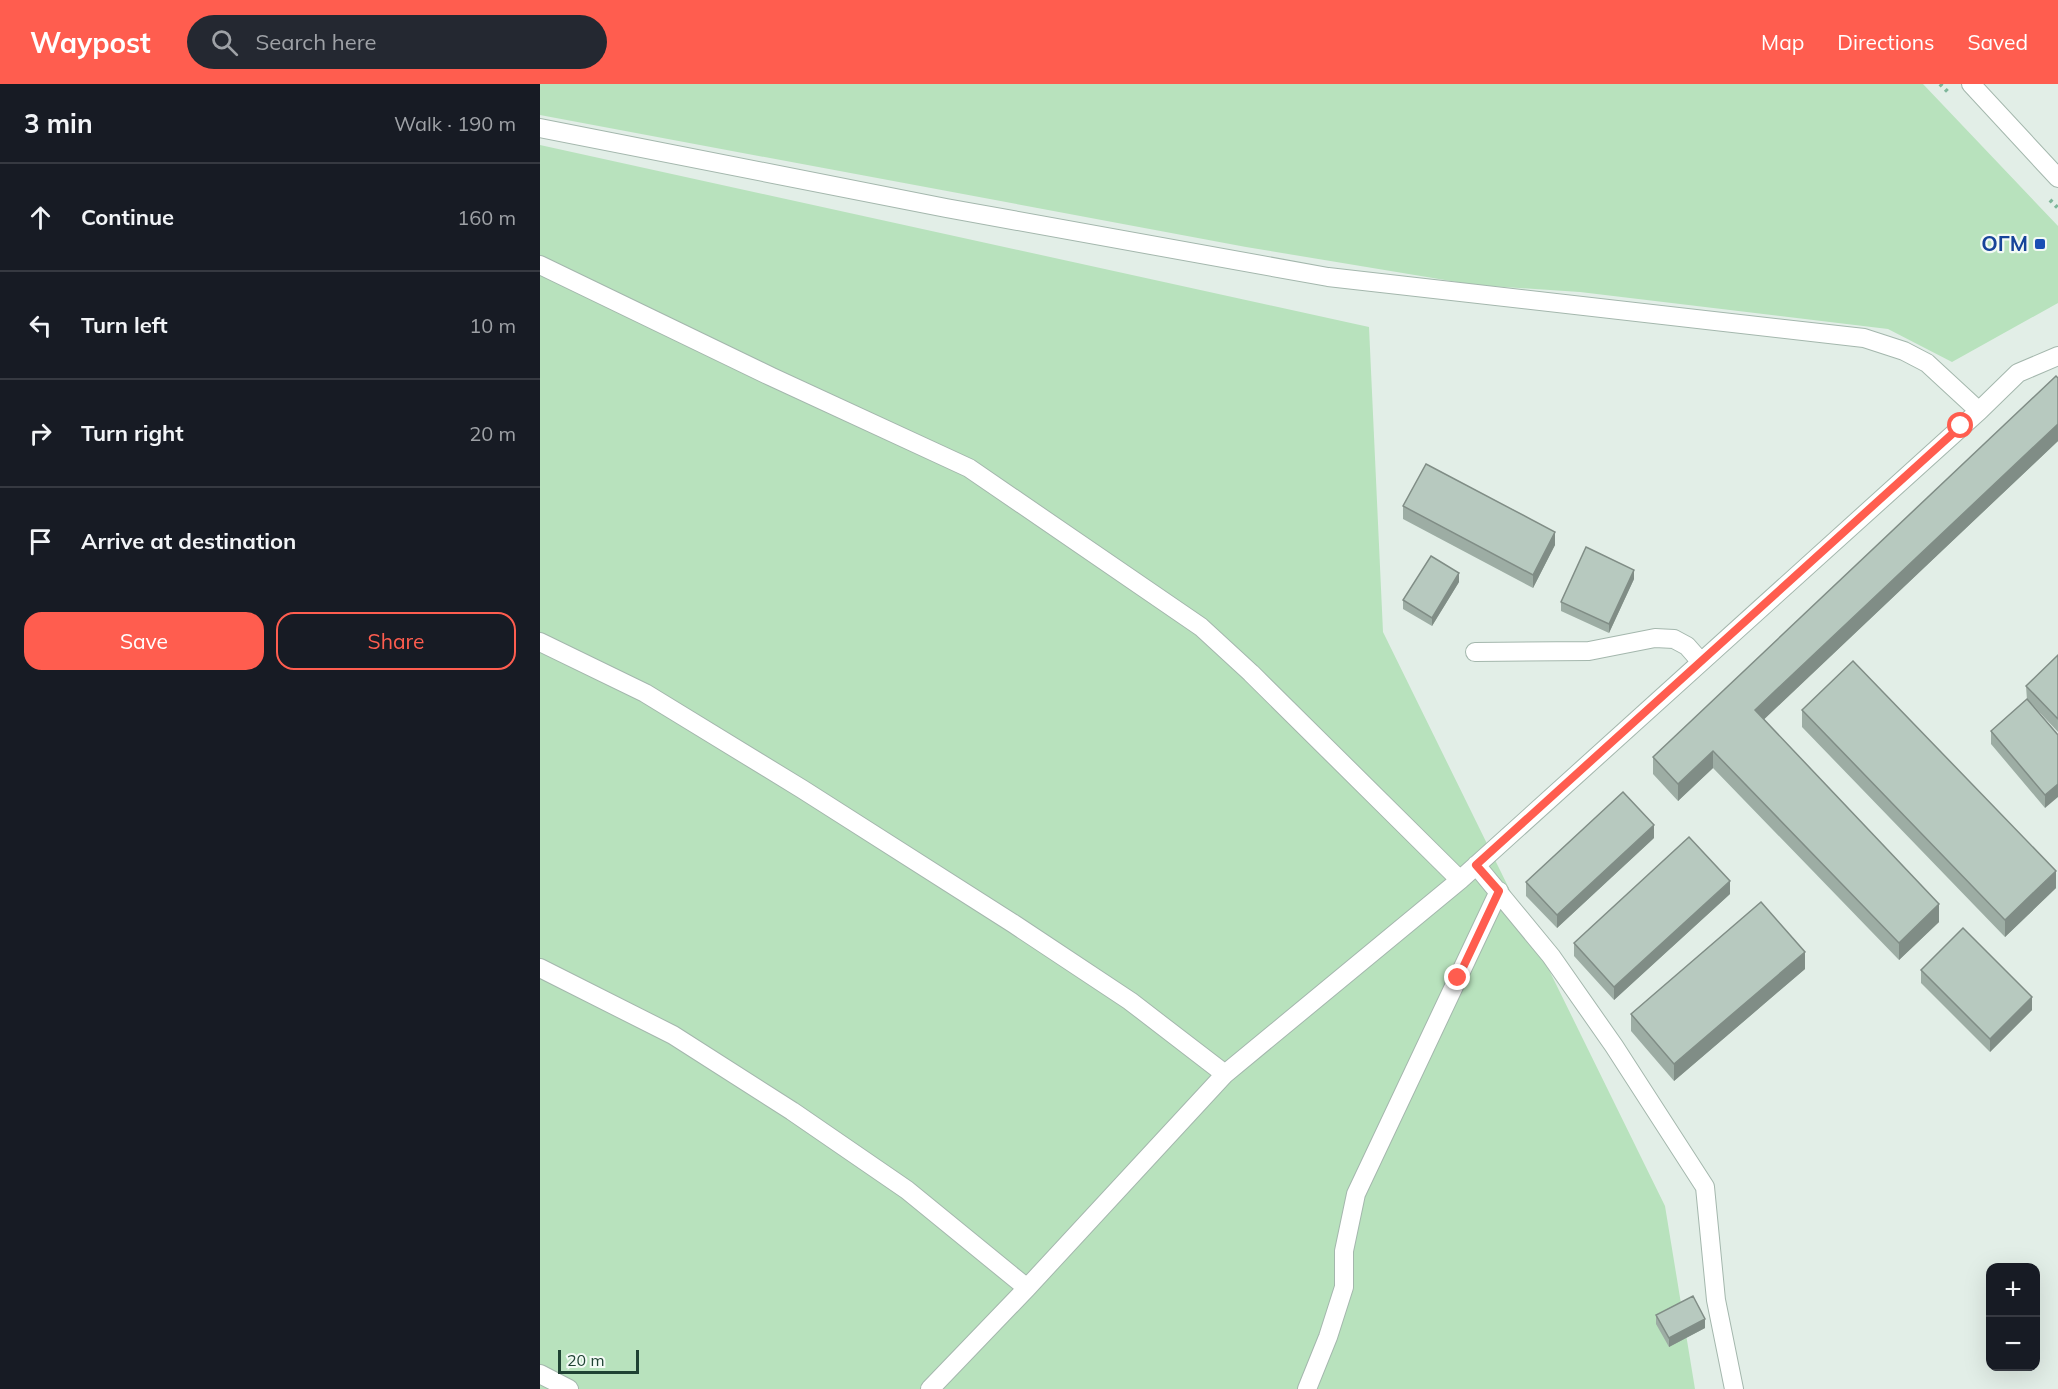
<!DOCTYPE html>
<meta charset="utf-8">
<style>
body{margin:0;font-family:Mulish,sans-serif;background:#242831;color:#f1f3f6}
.controls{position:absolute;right:18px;bottom:18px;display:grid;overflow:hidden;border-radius:12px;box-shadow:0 6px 24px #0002}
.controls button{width:54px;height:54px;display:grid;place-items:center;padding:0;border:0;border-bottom:2px solid #363941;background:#171b24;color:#f1f3f6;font:30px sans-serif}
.scale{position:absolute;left:18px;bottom:15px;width:81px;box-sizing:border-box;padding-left:6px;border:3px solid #1f4233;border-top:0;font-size:16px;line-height:21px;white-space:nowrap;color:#1f4233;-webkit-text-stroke:4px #f3faf5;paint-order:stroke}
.stop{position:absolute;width:18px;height:18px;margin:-14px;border:4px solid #ff5d4f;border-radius:50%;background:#fff}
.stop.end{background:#ff5d4f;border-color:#fff;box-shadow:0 2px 6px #0008}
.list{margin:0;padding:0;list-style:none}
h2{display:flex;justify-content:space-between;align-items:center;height:78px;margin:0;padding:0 24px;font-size:26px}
h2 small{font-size:20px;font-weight:400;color:#9ea1a6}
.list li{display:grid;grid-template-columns:39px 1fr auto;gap:18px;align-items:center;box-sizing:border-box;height:108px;padding:0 24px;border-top:2px solid #363941}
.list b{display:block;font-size:22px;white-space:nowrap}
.list em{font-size:20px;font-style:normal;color:#9ea1a6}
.actions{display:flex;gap:12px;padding:18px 24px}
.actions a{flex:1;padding:14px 0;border:2px solid #ff5d4f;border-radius:18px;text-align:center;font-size:21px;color:#ff5d4f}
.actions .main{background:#ff5d4f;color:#fff}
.icon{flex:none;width:33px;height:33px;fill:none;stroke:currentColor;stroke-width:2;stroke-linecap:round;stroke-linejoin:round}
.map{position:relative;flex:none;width:1518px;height:1305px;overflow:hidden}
header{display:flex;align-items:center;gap:36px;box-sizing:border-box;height:84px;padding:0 30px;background:#ff5d4f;color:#fff}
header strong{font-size:28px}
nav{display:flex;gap:33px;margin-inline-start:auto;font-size:21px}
.search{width:420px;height:54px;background:#242831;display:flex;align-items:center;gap:15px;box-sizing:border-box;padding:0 21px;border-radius:33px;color:#9ea1a6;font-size:22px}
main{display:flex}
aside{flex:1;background:#171b24}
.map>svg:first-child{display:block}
.green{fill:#b8e2bd}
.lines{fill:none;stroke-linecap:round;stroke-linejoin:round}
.minor-casing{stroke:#a4b7ad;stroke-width:20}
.path{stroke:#7fb69b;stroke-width:4;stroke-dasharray:3 4.5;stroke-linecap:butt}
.minor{stroke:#fff;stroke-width:18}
.wall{fill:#9dada4}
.shaded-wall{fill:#808d86}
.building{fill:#b7c9bf;stroke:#808d86;stroke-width:1.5}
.route{stroke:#ff5d4f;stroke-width:8}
.transit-dot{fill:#1a4fb4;stroke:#f3faf5;stroke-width:2}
.labels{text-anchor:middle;stroke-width:4.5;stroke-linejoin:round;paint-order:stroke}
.transit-label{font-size:21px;font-weight:bold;fill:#164399;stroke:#f3faf5;text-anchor:end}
</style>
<header>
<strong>Waypost</strong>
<div class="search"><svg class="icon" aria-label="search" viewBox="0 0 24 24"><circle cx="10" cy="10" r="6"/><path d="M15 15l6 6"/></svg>Search here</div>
<nav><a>Map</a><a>Directions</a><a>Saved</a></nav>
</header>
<main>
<aside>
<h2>3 min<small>Walk · 190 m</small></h2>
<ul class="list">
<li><svg class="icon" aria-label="ahead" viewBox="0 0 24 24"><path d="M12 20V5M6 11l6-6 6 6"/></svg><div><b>Continue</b></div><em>160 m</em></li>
<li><svg class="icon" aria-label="left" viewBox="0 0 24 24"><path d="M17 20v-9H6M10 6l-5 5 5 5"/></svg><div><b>Turn left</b></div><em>10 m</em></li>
<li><svg class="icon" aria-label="right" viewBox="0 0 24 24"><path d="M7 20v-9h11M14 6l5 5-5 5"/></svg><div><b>Turn right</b></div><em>20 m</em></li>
<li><svg class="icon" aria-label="arrive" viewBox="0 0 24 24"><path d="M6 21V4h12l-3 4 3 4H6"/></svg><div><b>Arrive at destination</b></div></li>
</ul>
<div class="actions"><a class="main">Save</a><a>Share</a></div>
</aside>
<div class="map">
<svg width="1518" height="1305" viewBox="0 0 1518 1305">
<rect width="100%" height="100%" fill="#e2eee7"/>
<path class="green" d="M0 0H1383L1518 142V219L1412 278 1348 245 1040 208 935 201 706 163 0 31Z
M0 61 829 243 843 548 1125 1122 1155 1305H0Z"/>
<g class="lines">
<defs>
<path id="minor" d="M1431 0 1518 94
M0 44 406 124 788 193 1324 254 1364 267 1387 279 1439 327
M0 181 232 293 429 384 661 543 711 589 920 796
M0 558 105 609 262 705 474 840 590 917 685 990
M935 568 1049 567 1115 554 1134 555 1147 562 1161 578
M936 781 1011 872 1074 962 1165 1103 1176 1216 1194 1305
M0 884 133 951 252 1027 367 1106 487 1204
M0 1290 29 1305
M390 1305 487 1204 685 990 920 796 1439 327 1478 289 1518 272
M767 1305 788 1253 804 1203V1167L816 1110 959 807"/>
</defs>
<use href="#minor" class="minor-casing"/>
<path class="path" d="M1400 0 1410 10
M1510 116 1518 124"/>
<use href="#minor" class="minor"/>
</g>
<path class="wall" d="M1518 294V357L1224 635 1399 838 1359 876 1173 684 1138 717 1113 690V673Z
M863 422 1015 461 993 504 863 435Z
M1094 495 1069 549 1021 527V518Z
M919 498 892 542 863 525V516Z
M1518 571V648L1490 618 1518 651 1505 724 1451 660V647L1487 616 1486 602Z
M1262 626 1516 804 1465 853 1262 643Z
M1114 754 1017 844 986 812V798Z
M1190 810 1074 916 1034 872V859Z
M1265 885 1134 997 1091 947V930Z
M1381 886 1492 926 1450 968 1381 899Z
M1116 1231 1165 1244 1129 1263 1116 1240Z"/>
<path class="shaded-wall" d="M1518 340V357L1215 644V626Z
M1015 448V461L993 504V491Z
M1094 486V495L1069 549V540Z
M919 489V498L892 542V534Z
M1173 667V684L1138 717V700Z
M1518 700V713L1505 724V711Z
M1114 741V754L1017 844V831Z
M1516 787V804L1465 853V836Z
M1190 797V810L1074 916V903Z
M1399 820V838L1359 876V859Z
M1265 868V885L1134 997V980Z
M1492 913V926L1450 968V955Z
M1165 1235V1244L1129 1263V1254Z"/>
<path class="building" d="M1516 292 1518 294V340L1215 626 1399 820 1359 859 1173 667 1138 700 1113 673Z
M886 380 1015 448 993 491 863 422Z
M1046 463 1094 486 1069 540 1021 518Z
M891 472 919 489 892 534 863 516Z
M1518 571V635L1486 602Z
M1313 577 1516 787 1465 836 1262 626Z
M1487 615 1518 651V700L1505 711 1451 647Z
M1083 708 1114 741 1017 831 986 798Z
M1149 753 1190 797 1074 903 1034 859Z
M1221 818 1265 868 1134 980 1091 930Z
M1423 844 1492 913 1450 955 1381 886Z
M1153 1212 1165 1235 1129 1254 1116 1231Z"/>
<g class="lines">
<path class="route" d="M918 894 959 807 936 781 1421 342"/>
</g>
<rect class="transit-dot" x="1494" y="154" width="12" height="12" rx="3"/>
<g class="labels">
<g class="transit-label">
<text x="1488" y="167">ОГМ</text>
</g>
</g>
</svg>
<div class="controls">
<button>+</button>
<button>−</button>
</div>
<div class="scale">20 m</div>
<div class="stop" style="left:1421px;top:342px"></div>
<div class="stop end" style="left:918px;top:894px"></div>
</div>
</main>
